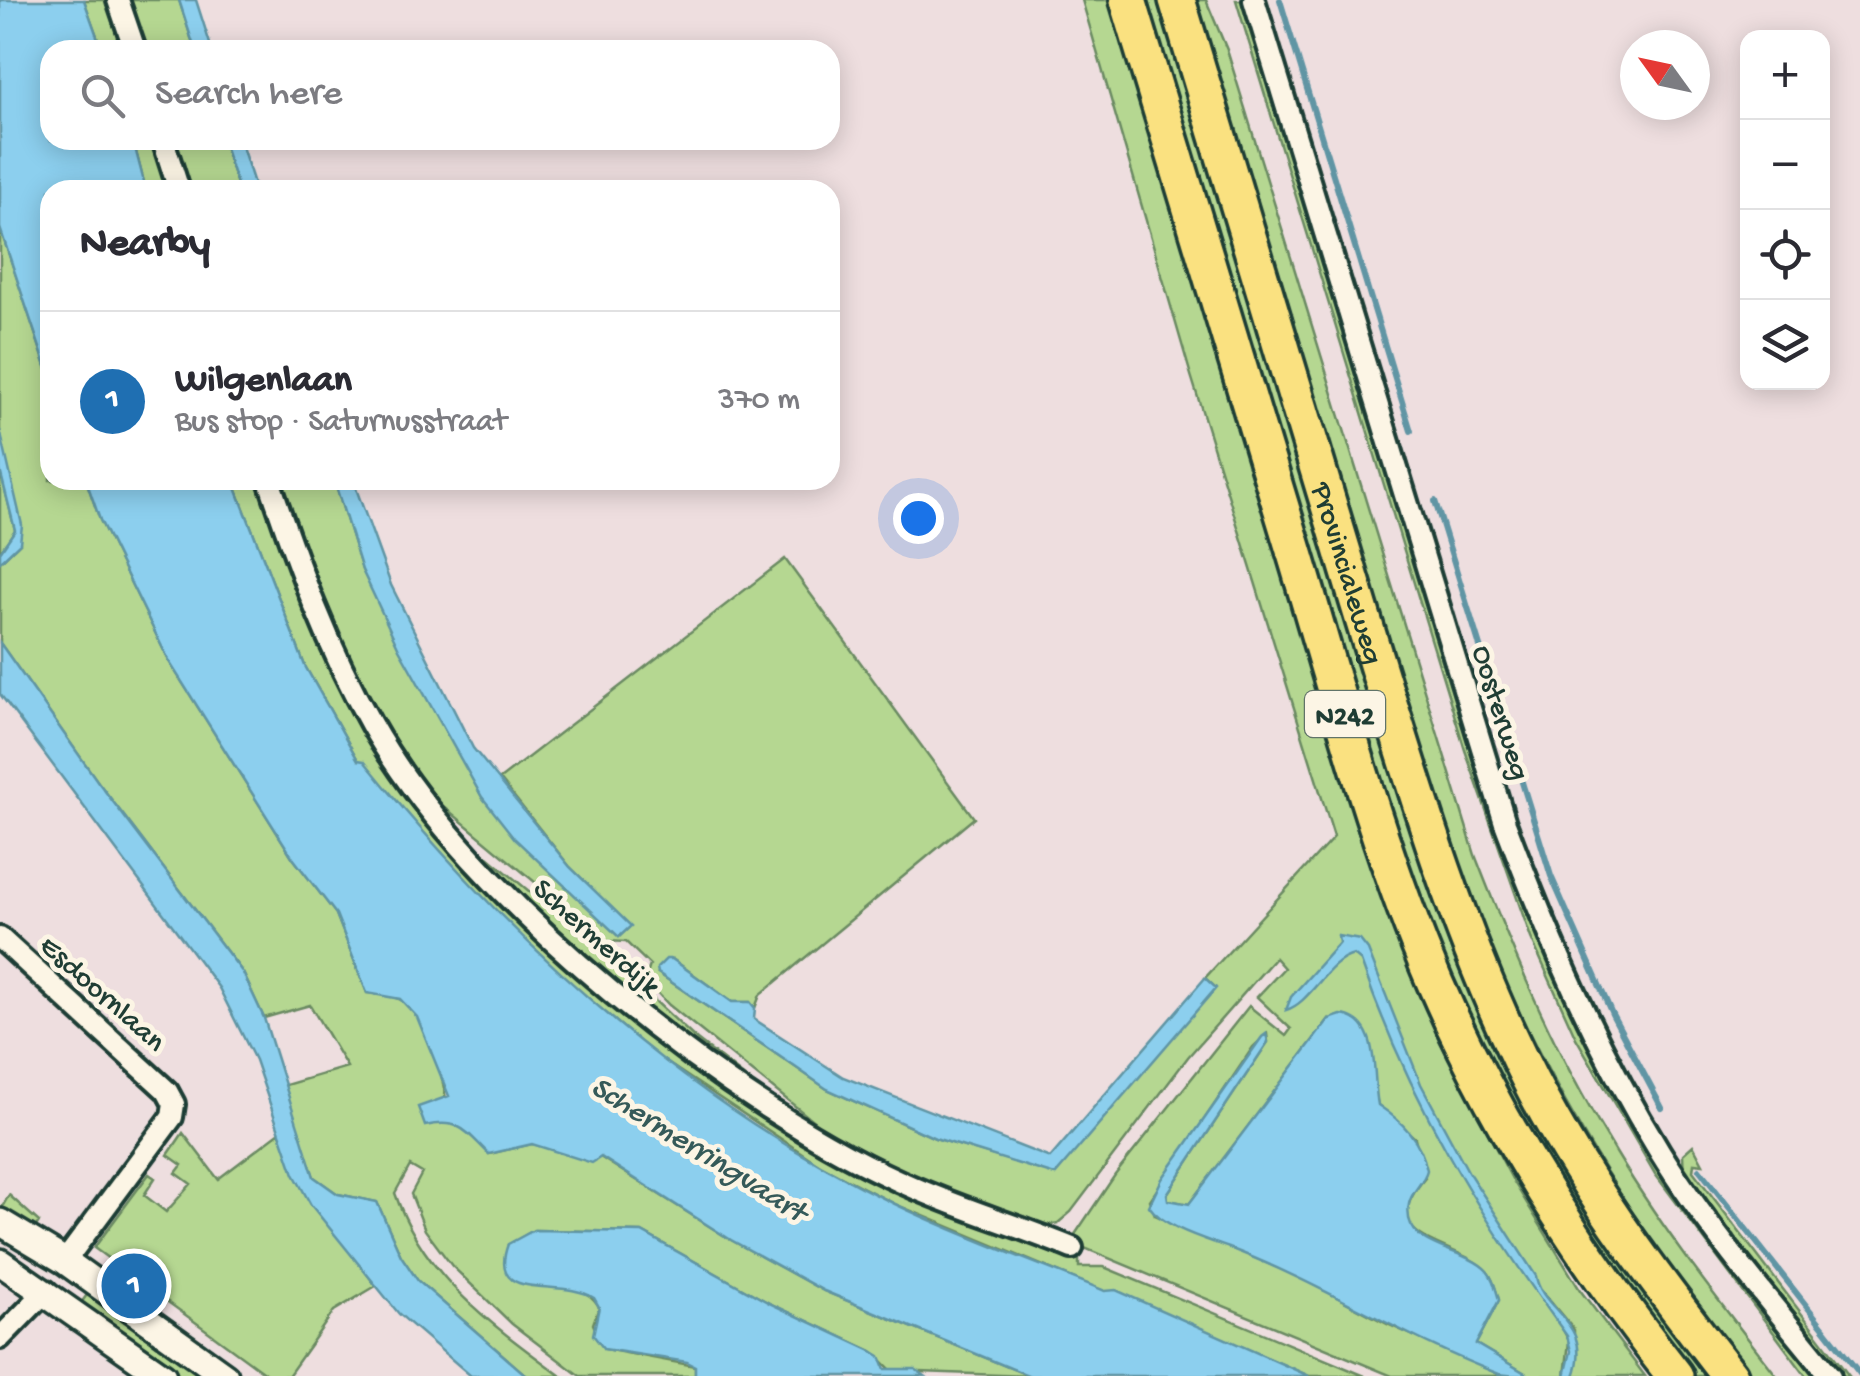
<!DOCTYPE html>
<meta charset="utf-8">
<style>
body{margin:0;font-family:"Gochi Hand",sans-serif;background:#f2f2f3;color:#2b2b33}
.controls{position:absolute;right:30px;top:30px;display:grid;overflow:hidden;border-radius:20px;box-shadow:0 5px 25px #0003}
.controls button{width:90px;height:90px;display:grid;place-items:center;padding:0;border:0;border-bottom:2px solid #e1e1e2;background:#fff;color:#2b2b33;font:50px sans-serif}
.compass{position:absolute;left:1620px;top:30px;width:90px;height:90px;border-radius:50%;background:#fff;box-shadow:0 5px 25px #0003;rotate:303deg}
.you{position:absolute;left:918px;top:518px;width:35px;height:35px;margin:-25px;border:8px solid #fff;border-radius:50%;background:#1a73e8;box-shadow:0 0 0 15px #1a73e833}
.badge{display:grid;place-items:center;width:65px;height:65px;border-radius:50%;background:#1f6fb2;color:#fff;font-size:32px;font-weight:700}
.pin{position:absolute;translate:-50% -50%;border:5px solid #fff;box-shadow:0 2px 10px #0006}
.list{margin:0;padding:0;list-style:none}
h2{display:flex;justify-content:space-between;align-items:center;height:130px;margin:0;padding:0 40px;font-size:42px}
h2 small{font-size:32px;font-weight:400;color:#7c7c81}
.list li{display:grid;grid-template-columns:65px 1fr auto;gap:30px;align-items:center;box-sizing:border-box;height:180px;padding:0 40px;border-top:2px solid #e1e1e2}
.list b{display:block;font-size:38px;white-space:nowrap}
.list p{margin:0;font-size:32px;white-space:nowrap;color:#7c7c81}
.list em{font-size:32px;font-style:normal;color:#7c7c81}
.icon{flex:none;width:55px;height:55px;fill:none;stroke:currentColor;stroke-width:2;stroke-linecap:round;stroke-linejoin:round}
.map{position:relative;flex:none;width:1860px;height:1376px;overflow:hidden}
.search{position:absolute;background:#fff;box-shadow:0 5px 25px #0003;left:40px;top:40px;width:800px;height:110px;display:flex;align-items:center;gap:25px;box-sizing:border-box;padding:0 35px;border-radius:30px;color:#7c7c81;font-size:38px}
.panel{position:absolute;background:#fff;box-shadow:0 5px 25px #0003;left:40px;top:180px;width:800px;height:310px;border-radius:30px}
.map>svg:first-child{display:block}
.green{fill:#b5d791;stroke:#6a8a62;stroke-width:2.5}
.water{fill:#8ccfee;stroke:#6095a4;stroke-width:2.5}
.lines{fill:none;stroke-linecap:round;stroke-linejoin:round}
.stream{stroke:#6095a4;stroke-width:6}
.minor-casing{stroke:#1f3d34;stroke-width:28}
.tertiary-casing{stroke:#1f3d34;stroke-width:32}
.trunk-casing{stroke:#1f3d34;stroke-width:42}
.minor{stroke:#fcf5e5;stroke-width:20}
.tertiary{stroke:#fcf5e5;stroke-width:25}
.trunk{stroke:#fae180;stroke-width:35}
.labels{text-anchor:middle;stroke-width:10;stroke-linejoin:round;paint-order:stroke}
.shield{fill:#fcf5e5;stroke:#617469;stroke-width:2.5}
.shield-label{font-size:28px;font-weight:bold;fill:#1f3d34}
.street-label{font-size:30px;fill:#1f3d34;stroke:#fcf5e5}
.water-label{font-size:32px;font-style:italic;fill:#355a59;stroke:#fcf5e5}
</style>
<div class="map">
<svg width="1860" height="1376" viewBox="0 0 1860 1376">
<rect width="100%" height="100%" fill="#eededf"/>
<filter id="ink" filterUnits="userSpaceOnUse"><feTurbulence type="fractalNoise" baseFrequency=".01" numOctaves="2"/><feDisplacementMap in="SourceGraphic" scale="20" xChannelSelector="R" yChannelSelector="G"/><feConvolveMatrix kernelMatrix="1 2 1 2 8 2 1 2 1" color-interpolation-filters="sRGB"/></filter>
<g filter="url(#ink)">
<path class="green" d="M84 0H107L123 50H102Z
M125 0H179L195 50H141Z
M1082 0H1115L1385 903 1439 1040 1512 1179 1580 1290 1645 1376H1574V1330L1541 1290 1569 1341 1565 1376H1530L1476 1344 1499 1300C1496 1291 1494 1279 1487 1271 1457 1240 1370 1243 1425 1178L1415 1138 1378 1105 1375 1091 1329 1019 1189 1204 1168 1200 1167 1194 1268 1042 1267 1034 1253 1047 1150 1200 1155 1215 1299 1277 1387 1324 1503 1376H1392L1070 1242 1115 1175 1249 1006 1286 1036 1291 1029 1257 997 1284 968 1275 958 1188 1057 1071 1212 1058 1223 1037 1227 896 1176 826 1131 669 1005 652 987 647 975 650 965 626 942 606 941 419 786 348 671 276 480H334L362 570 482 797 619 937 630 926 570 867 500 779 785 559 974 818 760 995 755 1008 750 1002H732L672 959 658 973 827 1089 935 1138 1055 1174 1215 987 1205 978 1334 837 1190 372Z
M1137 0H1167L1218 169 1224 220 1263 350 1443 927 1474 998 1710 1376H1687L1496 1090 1402 863Z
M1190 0H1206L1227 50 1475 855C1513 953 1553 1049 1608 1139 1657 1223 1717 1299 1777 1376H1751C1619 1208 1532 1064 1456 864Z
M1236 0H1244L1492 808 1538 932 1582 1029 1765 1311 1816 1376H1806L1655 1174 1576 1038 1531 938 1465 750Z
M133 140H152L168 190H146Z
M170 140H222L239 190H186Z
M0 228 50 378V480H86L100 520 170 663 293 858 336 914 367 993C377 994 390 995 399 999 430 1015 449 1090 447 1122L471 1131 489 1154 532 1144 600 1157 731 1240 824 1291 1030 1376 892 1371 872 1351 771 1304 642 1232 534 1230 508 1245 531 1286C555 1285 586 1283 599 1307L593 1324 604 1349 695 1366V1376H580L512 1324 452 1266 425 1230 411 1194 422 1173 410 1166 395 1193C423 1276 493 1326 561 1376H527L418 1281 401 1256 377 1202 338 1194 314 1177 282 1086 347 1067 310 1005 264 1018 243 973 98 782 0 643V562L20 543 0 430Z
M0 470 15 530 0 552Z
M233 480H263L382 754 643 1024 963 1212 972 1224 1079 1257V1267H1104L1365 1376H1309L1125 1295 1106 1292 897 1205 820 1165 657 1056 557 972 487 903 358 760 305 666Z
M457 831 609 958 697 1040 811 1128 764 1100 578 957Z
M280 1132C303 1201 334 1229 376 1286L334 1311 288 1376H269L94 1248 149 1174 155 1178 144 1195 166 1212 191 1184 176 1173 182 1165 168 1155 183 1133 218 1179Z
M1693 1145 1703 1164 1694 1163 1693 1171 1849 1376H1836L1684 1177 1683 1154Z
M9 1195 39 1222 34 1229 1 1209Z
M92 1288 212 1376H172L78 1307Z"/>
<path class="water" d="M0 0H84L102 50H50V140H133L146 190H50V378L0 228Z
M179 0H196L212 50H195Z
M222 140H240L256 190H239Z
M0 430 22 525 20 543 0 562V552L15 530 0 470Z
M86 480H233L305 666 358 760 364 761C510 942 684 1103 895 1204 963 1237 1035 1262 1105 1291L1116 1290 1309 1376H1030L824 1291 731 1240 601 1157 592 1163 532 1144 489 1154C466 1132 461 1118 425 1126L418 1107 449 1096 417 1017 400 999 367 993 336 914 293 858 170 663 100 520Z
M334 480H353L391 585 473 748 570 867 631 926 619 937 515 839 482 797 399 649 362 570Z
M0 643 98 782 243 973 264 1018 314 1177 338 1194 377 1202 401 1256 418 1281 527 1376H471L399 1314 311 1205 294 1174 255 1060 219 988 0 694Z
M1338 936 1360 940 1368 950 1421 1084 1469 1173 1536 1276C1541 1311 1594 1322 1574 1376H1565L1571 1351 1567 1336C1481 1218 1410 1103 1361 961L1354 955C1327 961 1311 1003 1286 1010L1291 997 1339 943Z
M666 959H672L732 1002H750L755 1008 754 1019 843 1077 1050 1158 1205 978 1216 988 1055 1175 935 1138 827 1089 658 973 657 968Z
M1341 1015C1381 1019 1372 1075 1378 1105 1402 1121 1421 1140 1427 1170 1424 1183 1411 1191 1409 1204 1401 1250 1464 1246 1487 1271 1494 1279 1496 1290 1499 1300L1476 1344 1530 1376C1520 1376 1509 1376 1499 1374 1406 1339 1322 1283 1229 1248 1205 1239 1164 1228 1149 1206L1162 1179 1262 1037 1266 1034 1268 1042 1167 1194 1168 1200 1189 1204 1329 1019Z
M534 1230 642 1232 771 1304 872 1351 880 1356 885 1369H915L925 1376H695V1366L687 1362 604 1349 593 1335 599 1307 594 1298C560 1276 486 1305 508 1244Z"/>
<g class="lines">
<path class="stream" d="M1280 0 1411 431
M1435 501 1551 876 1612 1014 1662 1108
M1699 1169 1860 1374"/>
<defs>
<path id="minor" d="M118 0 135 50
M1254 0 1505 823C1548 937 1596 1048 1660 1152 1709 1231 1771 1303 1830 1376
M163 140 179 190
M269 480C297 564 327 646 371 724 468 897 734 1112 917 1189 968 1211 1021 1227 1072 1248
M0 938 167 1091 174 1104 172 1117 65 1261
M0 1338 46 1291"/>
<path id="tertiary" d="M0 1222 65 1261 225 1376
M0 1262 163 1376"/>
<g id="trunk">
<path d="M1128 0C1182 179 1236 358 1290 537 1335 685 1374 840 1435 983 1497 1126 1579 1254 1675 1376"/>
<path id="s1" d="M1177 0C1241 207 1301 415 1364 622 1410 771 1453 922 1521 1062 1576 1176 1653 1277 1730 1376"/>
</g>
</defs>
<use href="#minor" class="minor-casing"/>
<use href="#tertiary" class="tertiary-casing"/>
<use href="#trunk" class="trunk-casing"/>
<use href="#minor" class="minor"/>
<use href="#tertiary" class="tertiary"/>
<use href="#trunk" class="trunk"/>
</g>
</g>
<g class="labels">
<rect class="shield" x="1305" y="691" width="80" height="46" rx="8"/>
<g class="shield-label">
<text x="1345" y="724">N242</text>
</g>
<g class="street-label">
<text dy="10" stroke="none"><textPath href="#s1" startOffset="598">Provincialeweg</textPath></text>
<text transform="translate(1503 712) rotate(73)" y="10">Oosterweg</text>
<text transform="translate(598 936) rotate(42)" y="10">Schermerdijk</text>
<text transform="translate(104 992) rotate(42)" y="10">Esdoornlaan</text>
</g>
<g class="water-label">
<text transform="translate(700 1147) rotate(32)" y="11">Schermerringvaart</text>
</g>
</g>
</svg>
<div class="controls">
<button>+</button>
<button>−</button>
<button><svg class="icon" aria-label="locate" viewBox="0 0 24 24"><circle cx="12" cy="12" r="6"/><path d="M12 2v4M12 18v4M2 12h4M18 12h4"/></svg></button>
<button><svg class="icon" aria-label="layers" viewBox="0 0 24 24"><path d="M12 4l9 5-9 5-9-5zM3 14l9 5 9-5"/></svg></button>
</div>
<svg class="compass" viewBox="-18 -18 36 36"><path d="M0-13l5 13h-10z" fill="#e53935"/><path d="M0 13l5-13h-10z" fill="#7c7c81"/></svg>
<div class="you"></div>
<div class="pin badge" style="left:134px;top:1286px">1</div>
<div class="search"><svg class="icon" aria-label="search" viewBox="0 0 24 24"><circle cx="10" cy="10" r="6"/><path d="M15 15l6 6"/></svg>Search here</div>
<section class="panel">
<h2>Nearby<small></small></h2>
<ul class="list">
<li><span class="badge">1</span><div><b>Wilgenlaan</b><p>Bus stop · Saturnusstraat</p></div><em>370 m</em></li>
</ul>
</section>
</div>
